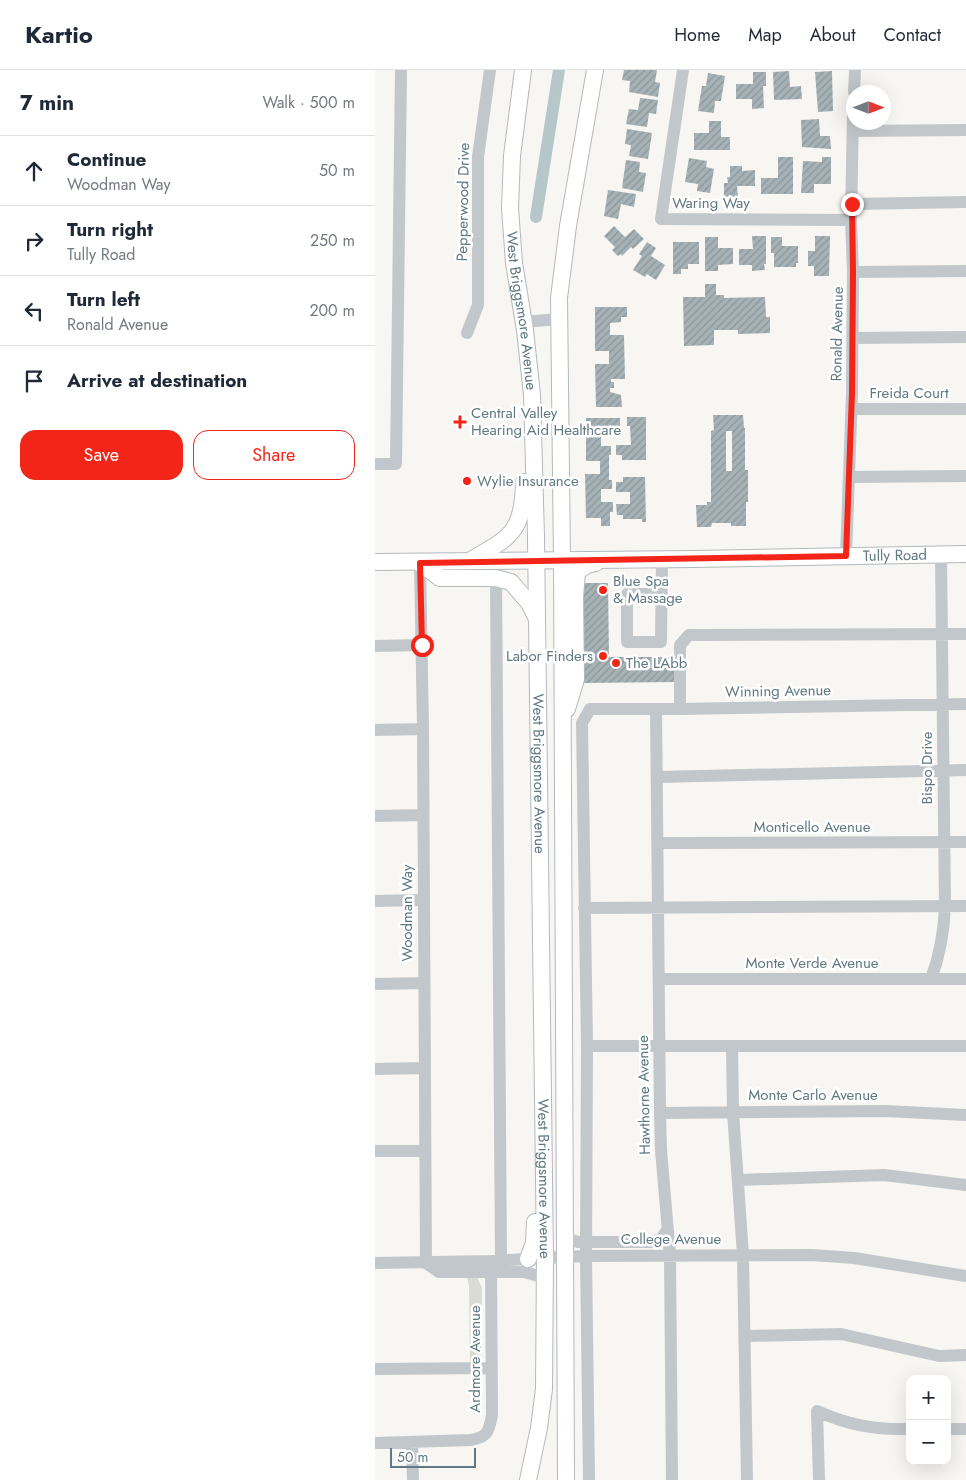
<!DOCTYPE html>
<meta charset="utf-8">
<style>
body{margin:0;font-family:Jost,sans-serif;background:#f6f6f7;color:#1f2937}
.controls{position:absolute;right:15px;bottom:15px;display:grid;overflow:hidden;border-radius:10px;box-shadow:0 5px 20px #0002}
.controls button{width:45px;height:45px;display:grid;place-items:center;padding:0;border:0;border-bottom:1px solid #e0e1e3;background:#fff;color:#1f2937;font:25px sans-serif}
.compass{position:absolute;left:471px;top:15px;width:45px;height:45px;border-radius:50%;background:#fff;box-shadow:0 5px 20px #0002;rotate:90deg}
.scale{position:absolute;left:15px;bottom:12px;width:86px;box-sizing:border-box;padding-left:5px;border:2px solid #5f7881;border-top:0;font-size:14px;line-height:18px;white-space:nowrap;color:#5f7881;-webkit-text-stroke:4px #fff;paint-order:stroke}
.stop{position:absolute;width:15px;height:15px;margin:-11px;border:4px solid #f22518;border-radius:50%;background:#fff}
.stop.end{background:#f22518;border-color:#fff;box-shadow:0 1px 5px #0008}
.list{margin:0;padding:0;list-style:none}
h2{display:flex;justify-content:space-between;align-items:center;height:65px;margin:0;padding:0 20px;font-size:21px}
h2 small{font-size:16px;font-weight:400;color:#747a83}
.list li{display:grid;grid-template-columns:32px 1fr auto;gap:15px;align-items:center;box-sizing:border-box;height:70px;padding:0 20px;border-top:1px solid #e0e1e3}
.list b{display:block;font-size:19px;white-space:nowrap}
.list p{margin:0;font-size:16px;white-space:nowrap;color:#747a83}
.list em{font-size:16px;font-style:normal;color:#747a83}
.actions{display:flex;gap:10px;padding:15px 20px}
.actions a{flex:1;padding:11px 0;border:1px solid #f22518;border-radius:15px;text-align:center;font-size:18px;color:#f22518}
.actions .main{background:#f22518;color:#fff}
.icon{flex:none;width:28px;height:28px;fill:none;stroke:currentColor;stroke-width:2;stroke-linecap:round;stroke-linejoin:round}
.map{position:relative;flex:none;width:591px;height:1410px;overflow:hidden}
header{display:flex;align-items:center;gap:30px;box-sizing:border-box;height:70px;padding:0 25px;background:#fff;border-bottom:1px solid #e0e1e3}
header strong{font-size:24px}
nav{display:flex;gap:28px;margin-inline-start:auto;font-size:18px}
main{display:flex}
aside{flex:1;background:#fff}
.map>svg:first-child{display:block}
.grass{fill:#d8dcd2}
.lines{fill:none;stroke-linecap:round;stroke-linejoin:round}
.canal{stroke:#b5c7c9;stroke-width:12}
.building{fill:url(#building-hatch);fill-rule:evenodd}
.major-casing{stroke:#b2b9bc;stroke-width:18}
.minor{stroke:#c1c7ca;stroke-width:12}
.major{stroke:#fff;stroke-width:16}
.route{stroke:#f22518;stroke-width:6}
.poi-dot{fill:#f22518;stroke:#fff;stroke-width:2}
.labels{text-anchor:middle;stroke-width:5;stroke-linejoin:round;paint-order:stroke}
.street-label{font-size:15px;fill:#5f7881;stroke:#fff}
.poi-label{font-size:15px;fill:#5f7881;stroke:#fff;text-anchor:start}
</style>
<header>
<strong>Kartio</strong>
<nav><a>Home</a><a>Map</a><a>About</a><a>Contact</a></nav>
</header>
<main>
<aside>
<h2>7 min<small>Walk · 500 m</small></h2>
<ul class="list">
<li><svg class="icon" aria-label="ahead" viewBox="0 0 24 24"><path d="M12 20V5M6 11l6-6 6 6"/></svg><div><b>Continue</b><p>Woodman Way</p></div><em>50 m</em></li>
<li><svg class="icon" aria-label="right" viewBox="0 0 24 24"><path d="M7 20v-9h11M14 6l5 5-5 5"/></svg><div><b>Turn right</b><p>Tully Road</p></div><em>250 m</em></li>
<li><svg class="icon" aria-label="left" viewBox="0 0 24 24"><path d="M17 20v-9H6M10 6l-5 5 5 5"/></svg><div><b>Turn left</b><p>Ronald Avenue</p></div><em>200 m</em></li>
<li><svg class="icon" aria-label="arrive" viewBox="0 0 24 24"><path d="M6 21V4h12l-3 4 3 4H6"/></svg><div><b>Arrive at destination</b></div></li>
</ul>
<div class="actions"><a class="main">Save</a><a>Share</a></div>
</aside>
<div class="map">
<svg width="591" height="1410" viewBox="0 0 591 1410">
<defs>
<pattern id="building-hatch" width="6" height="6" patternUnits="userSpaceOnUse" patternTransform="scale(1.25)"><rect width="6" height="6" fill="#a6b2b6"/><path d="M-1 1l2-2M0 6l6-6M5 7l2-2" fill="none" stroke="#8a9699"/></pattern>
</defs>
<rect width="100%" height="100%" fill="#f7f6f3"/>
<path class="grass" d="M92 1207H102L107 1218 106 1291 95 1294 94 1216Z"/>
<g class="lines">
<path class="canal" d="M161 147 184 0"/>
</g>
<path class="building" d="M249 0H282L280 12 285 13 283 27 254 22 255 11 247 10Z
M414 1 415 17 426 16 427 29 399 30 398 2Z
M457 1 458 41 443 42 440 2Z
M378 2H391V16H388L389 38 377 39V29H361V14H378Z
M333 3 350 6 346 31H340L339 43 323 41 327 16H331Z
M265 28 283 30 281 44 274 43 272 57 251 54 254 39 263 40Z
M444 49 445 66H455L456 79 427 77 426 50Z
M334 51H346V67H355V80H319V63H334Z
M252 59 277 63 273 89 254 86 256 75 250 74Z
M403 87H418V124H386V108H403Z
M447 87H456V114H439V123H426L428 91 447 92Z
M314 88 332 91 331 97 339 99 335 123 322 121 323 114 310 112Z
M251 90 265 92 264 102 271 103 268 122 247 118Z
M355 96H367V101L380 100V116H362L363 127H349V113H353L352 107H355Z
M233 120 261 124 259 137 246 134 243 149 229 146Z
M239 156 250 167 259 159 269 169 258 179 256 177 247 186 246 184 243 186 237 180 240 177 229 166Z
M377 166H391V194H389L390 200 377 201V195H364V179H378Z
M440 166H455L454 206H439V196H433V181H440Z
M330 167H343V178H358V194L343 195V201H330Z
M396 167H407V176H423V193H421V197H399V183H396Z
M272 172 281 178 276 186 290 195 281 210 272 204 270 207 258 200 267 186 264 184Z
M298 172H324V194H313V199H306V204H298Z
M330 214H341V225H349V228L390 227 391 247H395V263L363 264V260H339V275L309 276 308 227H330Z
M220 237H252V247H246V252L235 253V265H249L250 309H236V312H239V318H235V322L246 325 247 337H221L220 294H234V281H220Z
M338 345H368L369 358H370V400H373V432H371V456H356V453H337L336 457H322L321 435H332V432H336V361L339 360ZM351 361H357V401H351Z
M252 347H271V390H247V385H241V375H256L255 356H252Z
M211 348H245V357H239V366H236V363H226V376H236V385H234V410H237V419H226V432H238V442H235V456H226V448H211L210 404H225V391H211Z
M248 407H270L271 452H267V449H248V445H242L241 434H255V422H241V412H248Z
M207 513H233L234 587H300V612L208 613Z"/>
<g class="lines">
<defs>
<g id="major">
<path id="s1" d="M148 0 137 86 135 138 139 193 150 260 157 325 161 467 170 1188 169 1319 164 1358 153 1410"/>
<path d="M96 490C136 467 148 462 149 412"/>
<path id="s2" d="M0 492 319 489 591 484"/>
<path d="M45 493 65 508H121L136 512 154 533 161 547"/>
<path d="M192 639 201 609 200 527 202 502 212 495 221 493"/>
<path d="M153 1189 159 1173 160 1152"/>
<path d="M191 1410 187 491 184 228 193 156 220 0"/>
</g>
</defs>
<use href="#major" class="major-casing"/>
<path class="minor" d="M308 0 286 149 476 150
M479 22 480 0
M478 61 591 60
M477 134 591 132
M478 202 591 201
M149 252 184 249
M92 263 103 235V87L115 0
M478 268 591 267
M477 339H591
M0 394H21L26 0
M475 407 591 406
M471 486 477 323 478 202 476 150 478 43
M287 489 286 572H252V524H287
M45 493 48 659 51 1193 64 1202H149L170 1208
M121 508 126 1190
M0 576 47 575
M281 639 285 1043 286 1080 295 1185 297 1410
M305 639V575L314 565 591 564
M0 660 48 659
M283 707 591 700
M0 746 48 745
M283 773 591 772
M0 831 48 830
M209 838 591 836
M284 909H591
M556 909C565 885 569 862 570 836L566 485
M0 914 49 913
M212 976H591
M357 976 358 1042 368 1185 372 1410
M0 999 50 998
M285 1043 511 1041 591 1045
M0 1081H50
M363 1110 509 1105 591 1115
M190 1168 203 1172H275L286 1169 292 1160
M0 1193 116 1191 210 1186 437 1185 479 1188 591 1206
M371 1266 466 1264 564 1286 591 1285
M0 1299 116 1298
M572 1359H591
M37 1372 38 1410
M0 1373 96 1370C113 1367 114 1361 117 1345L116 1195
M214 1410 211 1186 212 976 207 653 215 639H305L591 634
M444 1410 442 1341C473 1355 500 1360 535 1359"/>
<use href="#major" class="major"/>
</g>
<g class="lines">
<path class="route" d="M47 575 45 493 471 486 477 323 478 202 477 134"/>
</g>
<g class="poi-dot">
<path d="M82.5 344.5h5v5h5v5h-5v5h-5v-5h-5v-5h5z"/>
<circle cx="92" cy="411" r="5"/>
<circle cx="228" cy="520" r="5"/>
<circle cx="228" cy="586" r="5"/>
<circle cx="241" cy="593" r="5"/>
</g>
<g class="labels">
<g class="street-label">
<text transform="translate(88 132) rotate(-89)" y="5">Pepperwood Drive</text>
<text x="336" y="138">Waring Way</text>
<text dy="5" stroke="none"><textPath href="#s1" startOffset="242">West Briggsmore Avenue</textPath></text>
<text transform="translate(462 264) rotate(-89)" y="5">Ronald Avenue</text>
<text x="534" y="328">Freida Court</text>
<text dy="5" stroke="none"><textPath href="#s2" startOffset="520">Tully Road</textPath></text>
<text transform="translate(403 621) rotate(-1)" y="5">Winning Avenue</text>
<text transform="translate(552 698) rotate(-90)" y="5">Bispo Drive</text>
<text dy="5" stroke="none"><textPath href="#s1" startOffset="706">West Briggsmore Avenue</textPath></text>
<text x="437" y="762">Monticello Avenue</text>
<text transform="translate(32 843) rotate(-90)" y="5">Woodman Way</text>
<text x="437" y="898">Monte Verde Avenue</text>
<text transform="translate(269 1025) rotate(-91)" y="5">Hawthorne Avenue</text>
<text x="438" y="1030">Monte Carlo Avenue</text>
<text dy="5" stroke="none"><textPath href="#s1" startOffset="1111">West Briggsmore Avenue</textPath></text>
<text x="296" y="1174">College Avenue</text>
<text transform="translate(100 1289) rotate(-90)" y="5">Ardmore Avenue</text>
</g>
<g class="poi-label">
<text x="96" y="348">Central Valley<tspan x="96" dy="17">Hearing Aid Healthcare</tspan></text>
<text x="102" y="416">Wylie Insurance</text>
<text x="238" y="516">Blue Spa<tspan x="238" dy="17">&amp; Massage</tspan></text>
<text x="218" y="591" text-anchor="end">Labor Finders</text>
<text x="251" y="598">The LAbb</text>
</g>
</g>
</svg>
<div class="controls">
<button>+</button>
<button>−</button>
</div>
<svg class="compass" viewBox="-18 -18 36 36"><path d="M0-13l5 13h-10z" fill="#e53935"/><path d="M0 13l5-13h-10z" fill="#747a83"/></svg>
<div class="scale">50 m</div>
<div class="stop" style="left:47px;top:575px"></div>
<div class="stop end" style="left:477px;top:134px"></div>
</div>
</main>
